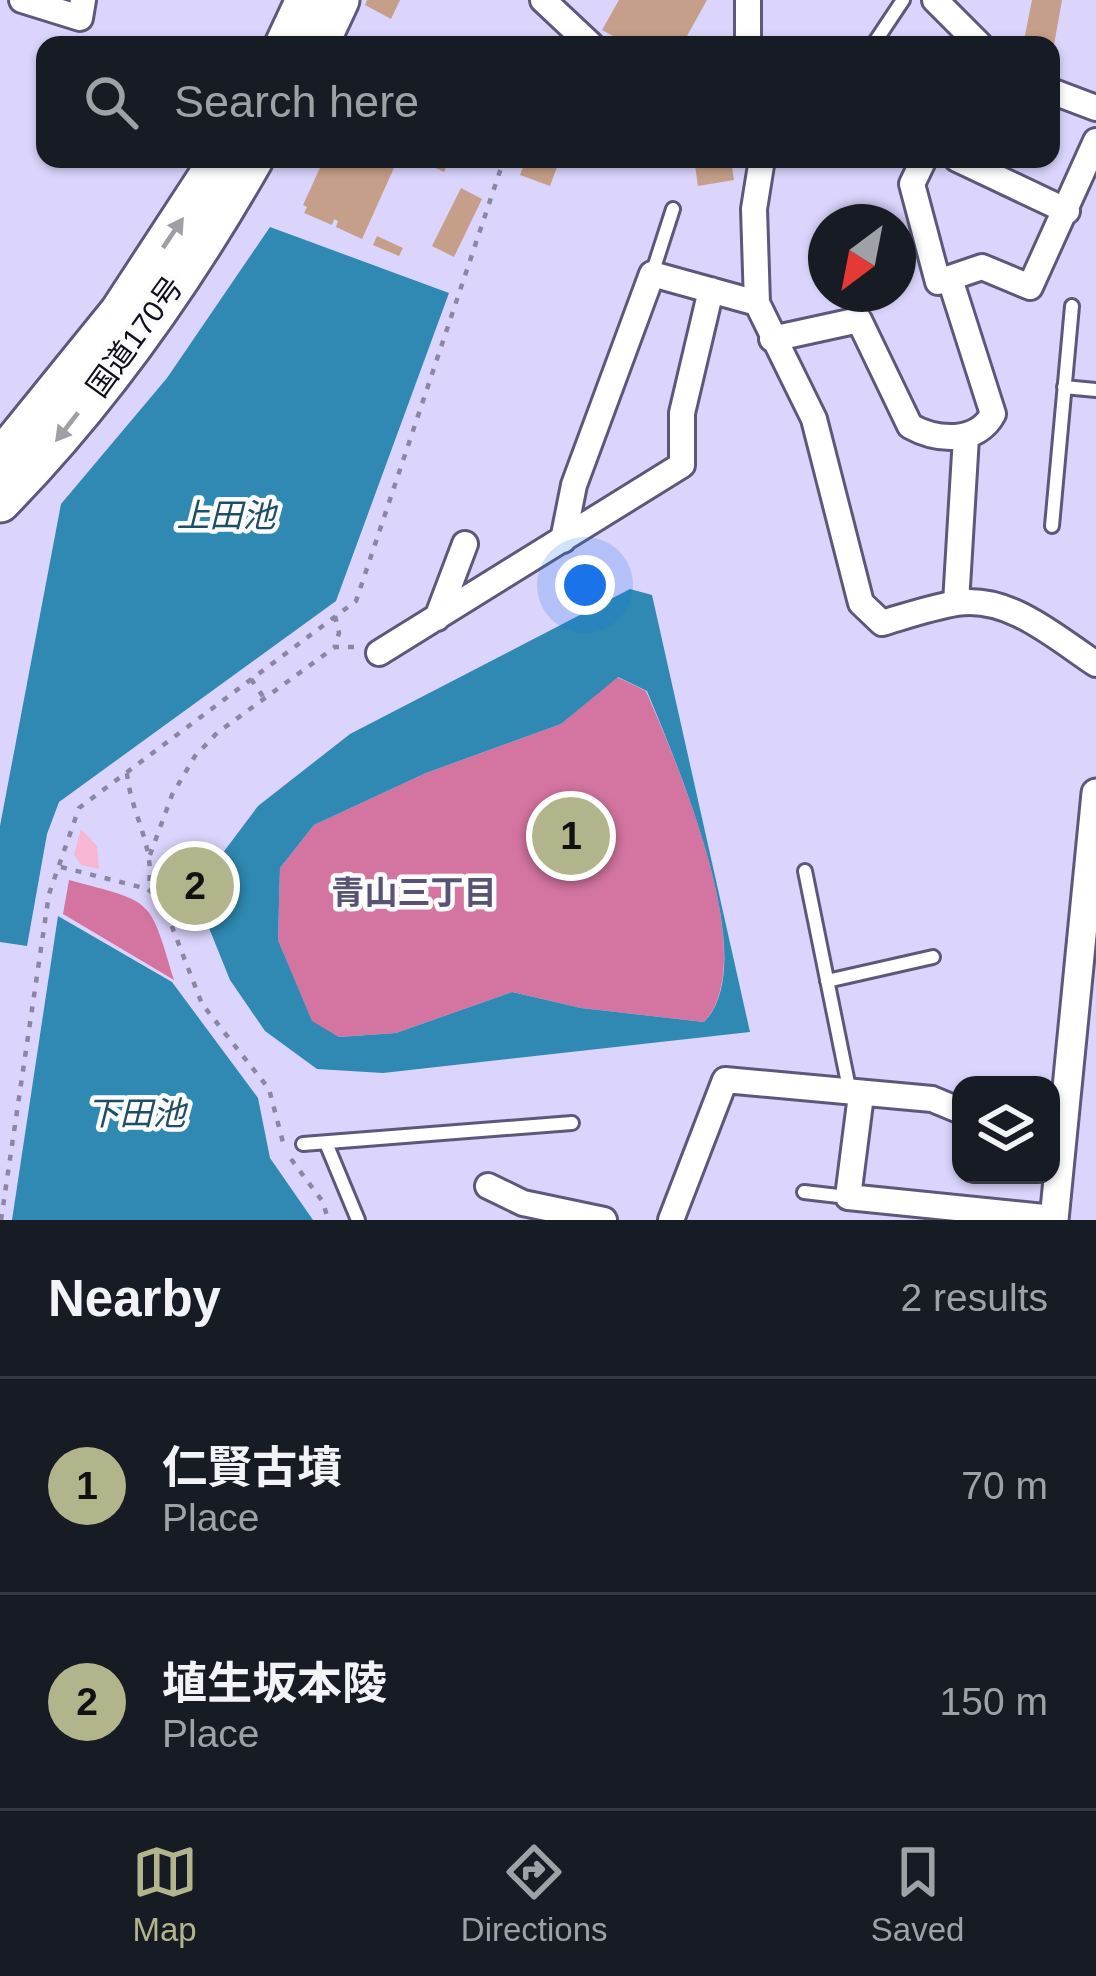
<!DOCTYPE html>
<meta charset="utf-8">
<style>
body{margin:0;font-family:Arial,"Noto Sans JP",sans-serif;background:#20242c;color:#f1f3f6}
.controls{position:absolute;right:36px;bottom:36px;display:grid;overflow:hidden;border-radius:24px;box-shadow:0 3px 9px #0004}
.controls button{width:108px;height:108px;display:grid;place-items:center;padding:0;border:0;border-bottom:3px solid #363941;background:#171b24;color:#f1f3f6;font:60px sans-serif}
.compass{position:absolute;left:808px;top:204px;width:108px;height:108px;border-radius:50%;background:#171b24;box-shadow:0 3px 9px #0004;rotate:212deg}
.you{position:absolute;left:585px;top:585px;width:42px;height:42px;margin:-30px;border:9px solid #fff;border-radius:50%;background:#1a73e8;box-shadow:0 0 0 18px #1a73e833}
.badge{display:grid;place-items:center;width:78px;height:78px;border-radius:50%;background:#b2b58b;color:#111;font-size:39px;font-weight:700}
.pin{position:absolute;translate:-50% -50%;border:6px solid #fff;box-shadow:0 3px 12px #0006}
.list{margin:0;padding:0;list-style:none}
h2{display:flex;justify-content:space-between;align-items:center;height:156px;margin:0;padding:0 48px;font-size:51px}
h2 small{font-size:39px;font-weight:400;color:#9ea1a6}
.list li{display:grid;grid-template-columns:78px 1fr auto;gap:36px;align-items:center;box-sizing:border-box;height:216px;padding:0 48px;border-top:3px solid #363941}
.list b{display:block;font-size:45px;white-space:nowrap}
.list p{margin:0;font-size:39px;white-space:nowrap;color:#9ea1a6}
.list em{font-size:39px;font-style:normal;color:#9ea1a6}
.icon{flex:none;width:66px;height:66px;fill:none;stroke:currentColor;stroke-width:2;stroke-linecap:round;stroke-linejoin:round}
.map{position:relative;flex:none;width:1096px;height:1220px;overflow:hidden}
.search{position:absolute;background:#171b24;box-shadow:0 3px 9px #0004;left:36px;right:36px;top:36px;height:132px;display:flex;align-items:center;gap:30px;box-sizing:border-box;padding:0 42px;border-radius:24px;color:#9ea1a6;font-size:45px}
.sheet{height:588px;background:#171b24}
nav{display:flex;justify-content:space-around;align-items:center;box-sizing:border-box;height:168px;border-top:3px solid #363941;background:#171b24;font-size:33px;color:#9ea1a6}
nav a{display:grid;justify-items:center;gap:6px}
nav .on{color:#b2b58b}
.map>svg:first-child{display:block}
.green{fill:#f7b6d2}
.forest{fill:#d475a1}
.water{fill:#2f89b2;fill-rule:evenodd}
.building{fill:#c59f89}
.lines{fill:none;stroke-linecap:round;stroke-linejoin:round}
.service-casing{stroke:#5d5779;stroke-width:18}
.minor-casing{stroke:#5d5779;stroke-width:30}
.tertiary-casing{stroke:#5d5779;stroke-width:33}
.trunk-casing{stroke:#5d5779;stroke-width:45}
.path{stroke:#8b86a4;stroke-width:4.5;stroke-dasharray:6 9;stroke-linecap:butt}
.service{stroke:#fff;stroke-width:12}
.minor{stroke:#fff;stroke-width:24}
.tertiary{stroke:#fff;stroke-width:27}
.trunk{stroke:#fff;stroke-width:39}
.oneway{fill:#a09fa5}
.labels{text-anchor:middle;stroke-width:9;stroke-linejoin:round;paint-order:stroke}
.street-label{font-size:30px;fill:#120f1d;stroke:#fcfcfc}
.water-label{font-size:33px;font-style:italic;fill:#1e4e64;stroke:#fcfcfc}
.neighbourhood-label{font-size:33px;font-weight:bold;fill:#585274;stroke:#fcfcfc}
</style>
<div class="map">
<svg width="1096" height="1220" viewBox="0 0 1096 1220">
<rect width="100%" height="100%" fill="#dbd5fd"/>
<path class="green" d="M81 829 97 846 99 869 81 865 74 854Z"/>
<path class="forest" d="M617 677 646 691C676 761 763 959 704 1022L581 1008 512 992 396 1033 339 1037 312 1022 278 940 280 868 314 825 426 773 561 724Z
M69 880C154 903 149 896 174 980L63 914Z"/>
<path class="water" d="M270 227 449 293 336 601 59 802 47 834 27 946 0 942V826L61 504 167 378Z
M630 589 652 595 750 1032 383 1073 317 1069 265 1031 230 980 207 923 204 878 258 806 350 734ZM618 677 647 691C675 760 764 962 704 1022L581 1008 512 992 396 1033 339 1037 312 1021 278 940 280 868 314 825 426 773 561 724Z
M58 916 172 982 258 1098 270 1158 313 1220H12Z"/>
<path class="building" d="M367 0H400L391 19 365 5Z
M619 0H707L682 45H630L602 30Z
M1032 0H1062L1054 45H1023Z
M324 159H398L362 239 336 227 338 221 334 219 332 225 304 213 307 207 303 205Z
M417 159H450L444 172Z
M526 159H560L550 186 520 175Z
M694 159H731L734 180 698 186Z
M461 188 482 199 454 257 432 246Z
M377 236 403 248 399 256 373 245Z"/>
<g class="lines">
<defs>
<path id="service" d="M873 45 903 0
M652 274 673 209
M1064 387 1096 390
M1052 526 1072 306
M805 871 850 1093
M827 981 933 957
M326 1143 358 1220
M303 1144 572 1123
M804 1192 847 1197"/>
<path id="minor" d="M22 0 80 18 83 0
M543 0 591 45
M748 0V45
M935 0 980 45
M1051 91 1096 108
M762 159 754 209 757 303 814 419 861 603 882 623C906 616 932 607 957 603 1009 595 1055 637 1096 664
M924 159 912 184 938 282 982 267 1030 287 1096 141
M957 159 1067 211
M772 339 859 320 910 426C937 441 977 444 993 414L950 279
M563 540 574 485 652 274 757 303
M956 603 966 437
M437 618 465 544
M379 653 682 465V413L711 290
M861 1095 848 1197 1054 1218
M488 1186 523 1203 604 1220
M671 1220 725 1080 932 1099 961 1111"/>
<path id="tertiary" d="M1054 1220 1096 793"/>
<path id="trunk" d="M285 45 306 0
M318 45 339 0
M0 460 120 312 220 159
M0 502C99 401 183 282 253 159"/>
</defs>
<use href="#service" class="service-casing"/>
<use href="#minor" class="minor-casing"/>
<use href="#tertiary" class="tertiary-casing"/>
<use href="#trunk" class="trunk-casing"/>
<path class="path" d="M335 616 339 633 335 646
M251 679 264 698
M127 773C130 812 157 849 148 889
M150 855 172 795 195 756 217 733 335 647H360
M61 867 148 889 162 901 202 1004 269 1089 285 1150
M291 1159 323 1202 328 1220
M1 1220 49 894 79 808 356 601 504 159"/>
<use href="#service" class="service"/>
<use href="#minor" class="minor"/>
<use href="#tertiary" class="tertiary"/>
<use href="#trunk" class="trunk"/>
</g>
<defs><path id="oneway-solid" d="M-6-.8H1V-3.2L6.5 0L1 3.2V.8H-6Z" transform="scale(3)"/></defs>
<g class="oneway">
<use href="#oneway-solid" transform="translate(173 233) rotate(-56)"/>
<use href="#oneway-solid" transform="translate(67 427) rotate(128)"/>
</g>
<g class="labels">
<g class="street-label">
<text transform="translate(135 337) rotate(-54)" y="10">国道170号</text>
</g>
<g class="water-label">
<text x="226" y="527">上田池</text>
<text x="136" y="1125">下田池</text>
</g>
<g class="neighbourhood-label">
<text x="414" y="904">青山三丁目</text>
</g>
</g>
</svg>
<div class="controls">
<button><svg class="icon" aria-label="layers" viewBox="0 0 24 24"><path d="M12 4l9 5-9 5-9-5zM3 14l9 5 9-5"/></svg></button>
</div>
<svg class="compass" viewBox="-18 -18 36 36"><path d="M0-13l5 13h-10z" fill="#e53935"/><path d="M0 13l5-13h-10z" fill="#9ea1a6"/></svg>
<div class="you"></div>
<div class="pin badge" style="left:571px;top:836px">1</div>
<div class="pin badge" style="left:195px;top:886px">2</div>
<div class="search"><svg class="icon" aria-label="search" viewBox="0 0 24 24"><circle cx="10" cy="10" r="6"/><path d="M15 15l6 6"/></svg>Search here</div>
</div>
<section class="sheet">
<h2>Nearby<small>2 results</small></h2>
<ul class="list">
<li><span class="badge">1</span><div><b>仁賢古墳</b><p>Place</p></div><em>70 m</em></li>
<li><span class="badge">2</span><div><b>埴生坂本陵</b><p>Place</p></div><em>150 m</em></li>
</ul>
</section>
<nav>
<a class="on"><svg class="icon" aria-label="map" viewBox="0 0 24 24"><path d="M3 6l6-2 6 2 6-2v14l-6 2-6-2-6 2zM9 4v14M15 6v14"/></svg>Map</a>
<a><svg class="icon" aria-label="directions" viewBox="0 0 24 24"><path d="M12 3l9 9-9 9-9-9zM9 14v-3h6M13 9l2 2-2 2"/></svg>Directions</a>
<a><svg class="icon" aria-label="saved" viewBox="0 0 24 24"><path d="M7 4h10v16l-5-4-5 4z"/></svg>Saved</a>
</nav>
